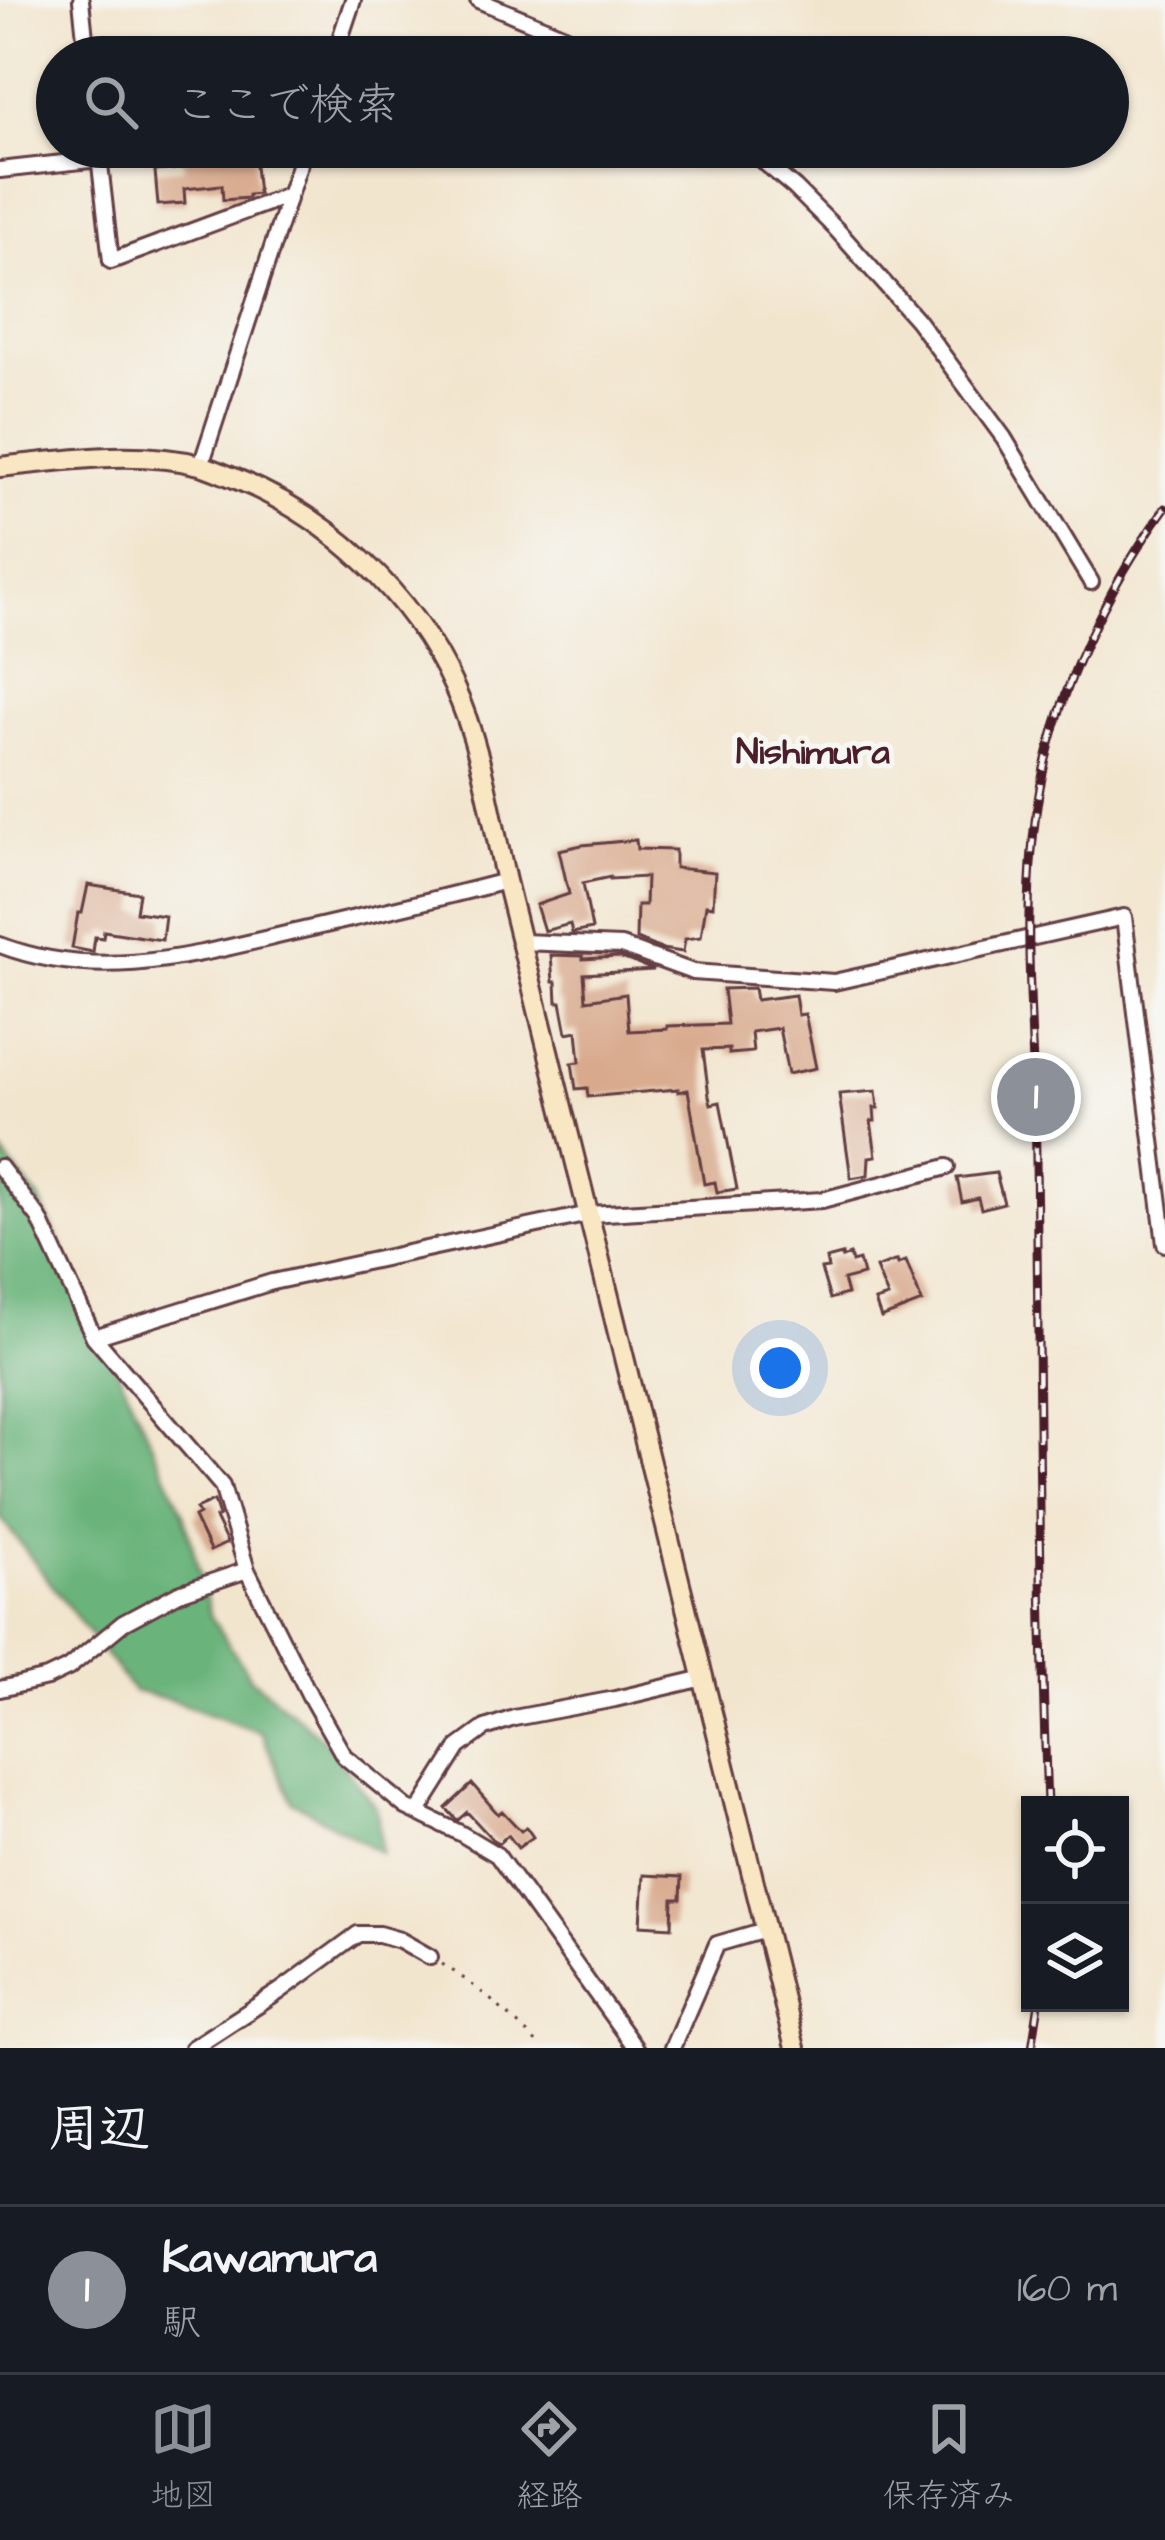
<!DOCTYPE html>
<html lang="ja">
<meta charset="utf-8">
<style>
body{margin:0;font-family:"Architects Daughter","Klee One",sans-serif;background:#20242c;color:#f1f3f6}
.controls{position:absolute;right:36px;bottom:36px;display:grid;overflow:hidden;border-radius:0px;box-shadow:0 3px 9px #0004}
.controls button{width:108px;height:108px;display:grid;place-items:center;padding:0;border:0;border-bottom:3px solid #363941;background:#171b24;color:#f1f3f6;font:60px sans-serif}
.you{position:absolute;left:780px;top:1368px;width:42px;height:42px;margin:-30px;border:9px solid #fff;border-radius:50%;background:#1a73e8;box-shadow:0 0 0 18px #1a73e833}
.badge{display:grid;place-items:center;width:78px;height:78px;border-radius:50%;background:#8c9099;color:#fff;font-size:39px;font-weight:700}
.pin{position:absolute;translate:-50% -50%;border:6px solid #fff;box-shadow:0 3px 12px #0006}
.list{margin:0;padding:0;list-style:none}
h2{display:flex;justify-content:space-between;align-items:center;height:156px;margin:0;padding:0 48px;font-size:51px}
h2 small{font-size:39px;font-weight:400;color:#9ea1a6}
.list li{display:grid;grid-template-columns:78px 1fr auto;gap:36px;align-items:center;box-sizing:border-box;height:168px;padding:0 48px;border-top:3px solid #363941}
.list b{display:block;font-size:45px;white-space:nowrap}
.list p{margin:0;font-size:39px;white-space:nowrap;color:#9ea1a6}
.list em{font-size:39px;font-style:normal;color:#9ea1a6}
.icon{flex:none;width:66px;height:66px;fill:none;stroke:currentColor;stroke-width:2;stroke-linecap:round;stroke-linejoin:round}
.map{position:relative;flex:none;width:1165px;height:2048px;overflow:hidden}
.search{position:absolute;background:#171b24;box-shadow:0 3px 9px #0004;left:36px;right:36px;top:36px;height:132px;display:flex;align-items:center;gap:30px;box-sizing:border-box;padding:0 42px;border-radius:66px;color:#9ea1a6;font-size:45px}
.sheet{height:324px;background:#171b24}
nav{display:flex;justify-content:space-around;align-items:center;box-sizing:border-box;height:168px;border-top:3px solid #363941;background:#171b24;font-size:33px;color:#9ea1a6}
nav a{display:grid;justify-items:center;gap:6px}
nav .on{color:#8c9099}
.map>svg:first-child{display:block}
.forest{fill:#6ab47b;stroke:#5a6a53;stroke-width:3}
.building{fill:#d8a98c}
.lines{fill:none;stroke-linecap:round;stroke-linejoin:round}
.street-casing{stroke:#633d43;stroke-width:20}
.secondary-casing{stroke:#633d43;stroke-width:24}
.path{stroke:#633d43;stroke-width:3;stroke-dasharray:3 9;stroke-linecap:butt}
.street{stroke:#fff;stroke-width:14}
.secondary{stroke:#f9e7c3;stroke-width:18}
.rail-casing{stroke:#4a1f2b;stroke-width:9}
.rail{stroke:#f6f6f2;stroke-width:4.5;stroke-dasharray:14;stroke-linecap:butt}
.labels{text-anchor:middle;stroke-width:10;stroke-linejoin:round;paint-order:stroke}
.neighbourhood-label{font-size:36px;font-weight:bold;fill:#4a1f2b;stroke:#f6f6f2}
</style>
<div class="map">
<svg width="1165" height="2048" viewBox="0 0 1165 2048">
<rect width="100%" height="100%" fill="#f6f6f2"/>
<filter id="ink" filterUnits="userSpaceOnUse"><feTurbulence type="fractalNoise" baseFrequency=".00833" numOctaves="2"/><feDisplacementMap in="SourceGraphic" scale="24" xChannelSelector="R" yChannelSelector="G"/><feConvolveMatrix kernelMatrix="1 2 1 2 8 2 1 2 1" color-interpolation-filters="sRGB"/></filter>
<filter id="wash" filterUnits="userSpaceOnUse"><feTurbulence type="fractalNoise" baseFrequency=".004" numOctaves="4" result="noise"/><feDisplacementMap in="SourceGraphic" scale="48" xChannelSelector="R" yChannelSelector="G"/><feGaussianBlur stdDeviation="2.7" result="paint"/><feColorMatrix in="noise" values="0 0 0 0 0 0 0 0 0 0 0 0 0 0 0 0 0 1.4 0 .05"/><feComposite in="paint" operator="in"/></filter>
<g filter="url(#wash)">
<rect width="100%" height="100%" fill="#f2e5ce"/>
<path class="forest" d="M0 1151 38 1197 184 1514 211 1618 251 1678 323 1739 377 1809 381 1853 292 1801 261 1732 172 1700 133 1691 0 1517Z"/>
<g id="blocks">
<path class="building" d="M188 147H253L258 194 248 195V198L223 200 222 185 184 189 185 203 158 205 155 171 184 168 183 153 189 152Z
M636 840 637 849 675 850V868L715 872 713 906 706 905 701 937 685 939 683 952 661 949 636 939 637 905H645L646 877 610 879V877L583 883 592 929 572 933 570 924 544 931 536 905 569 894 559 850 582 845Z
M88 885 139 893 136 912 165 916 162 940 104 931 103 938 95 937 93 952 72 948 78 913H82Z
M551 955 583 956V959L619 957 654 970 584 974 586 1000 626 994 629 1031 667 1029V1026L727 1024 723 989 754 988 756 1000 795 995 798 1015 805 1014 816 1068 788 1074 779 1028 751 1032 753 1052 729 1054V1049L703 1050 709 1096 711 1104 720 1102 737 1189 717 1192 715 1182 704 1184 688 1090 678 1092V1089L588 1097 587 1088 576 1089 572 1063 580 1062 577 1031 567 1033 561 1002H557L556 982H553Z
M876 1091 878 1108H874L875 1121H871L876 1156 869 1157 868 1175 851 1178 839 1094Z
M996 1173 1004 1203 981 1209 978 1198 962 1202 957 1178Z
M842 1255V1258L850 1255 852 1262 859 1260 863 1275 843 1280 847 1294 830 1299 821 1269 828 1268 826 1259Z
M897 1260 898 1264 906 1261 922 1302 881 1318 875 1301 888 1297 876 1268Z
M214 1501 219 1516 215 1518 227 1543 210 1551 194 1517 199 1514 196 1509Z
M472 1784 498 1814 502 1811 521 1831 526 1827 533 1837 518 1848 508 1835 499 1843 493 1840 467 1812 458 1820 455 1818 446 1808Z
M644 1875 682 1877 681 1899H673L672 1927 641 1925Z"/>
</g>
</g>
<g filter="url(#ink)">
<use href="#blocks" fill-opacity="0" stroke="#633d43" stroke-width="3"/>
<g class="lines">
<defs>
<path id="street" d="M81 0 87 57
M478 0 562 35 602 57
M334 57 353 0
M98 147 111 261 289 195
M746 147 795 188 837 230 917 320 1004 438 1091 582
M0 170 99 159
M201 465 305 147
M522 942 621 946 693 972 834 982 1124 917 1165 1244
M0 945C102 984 198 954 299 931 369 915 437 899 506 881
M0 1167 39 1218 94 1337 222 1486 247 1570 310 1696 344 1756 406 1807 460 1833 497 1855 635 2048
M94 1337 272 1282 589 1214 822 1200 947 1167
M0 1689 47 1678 68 1668 123 1623 179 1593 247 1570
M418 1812 459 1747 485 1728 514 1718 615 1699 704 1678
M192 2048 280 1991 358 1934H379L400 1940 430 1957
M672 2048 717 1944 765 1930"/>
<path id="secondary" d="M0 467C65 460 136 449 200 465 212 468 223 474 234 478 329 516 412 594 454 687 482 747 491 817 506 881L795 2048"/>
</defs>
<use href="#street" class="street-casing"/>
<use href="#secondary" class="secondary-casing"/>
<path class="path" d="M442 1964C478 1986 512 2017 541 2048"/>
<use href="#street" class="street"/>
<use href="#secondary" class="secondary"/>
<defs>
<path id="rail" d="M1047 1805C1039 1590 1039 1375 1036 1160 1035 1036 1018 912 1040 788 1058 689 1106 590 1165 508
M1032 2048 1039 2003"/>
</defs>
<use href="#rail" class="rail-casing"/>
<use href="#rail" class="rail"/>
</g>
</g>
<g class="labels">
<g class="neighbourhood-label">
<text x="813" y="763">Nishimura</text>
</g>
</g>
</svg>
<div class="controls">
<button><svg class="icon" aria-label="locate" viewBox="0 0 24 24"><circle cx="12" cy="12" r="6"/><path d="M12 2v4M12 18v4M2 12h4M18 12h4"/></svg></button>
<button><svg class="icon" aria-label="layers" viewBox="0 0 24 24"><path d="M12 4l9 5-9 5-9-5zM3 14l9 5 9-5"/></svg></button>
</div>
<div class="you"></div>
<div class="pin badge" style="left:1036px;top:1097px">1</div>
<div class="search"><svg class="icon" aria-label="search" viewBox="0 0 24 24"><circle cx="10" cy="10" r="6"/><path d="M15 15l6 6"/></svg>ここで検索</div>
</div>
<section class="sheet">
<h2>周辺<small></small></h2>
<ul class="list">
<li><span class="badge">1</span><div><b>Kawamura</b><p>駅</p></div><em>160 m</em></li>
</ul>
</section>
<nav>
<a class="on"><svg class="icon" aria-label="map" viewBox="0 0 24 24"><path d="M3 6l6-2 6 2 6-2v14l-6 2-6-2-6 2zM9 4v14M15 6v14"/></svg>地図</a>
<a><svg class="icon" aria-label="directions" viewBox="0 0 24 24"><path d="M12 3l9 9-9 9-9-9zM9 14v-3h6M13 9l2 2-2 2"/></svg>経路</a>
<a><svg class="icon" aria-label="saved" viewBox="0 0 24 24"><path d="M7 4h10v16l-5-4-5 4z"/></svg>保存済み</a>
</nav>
